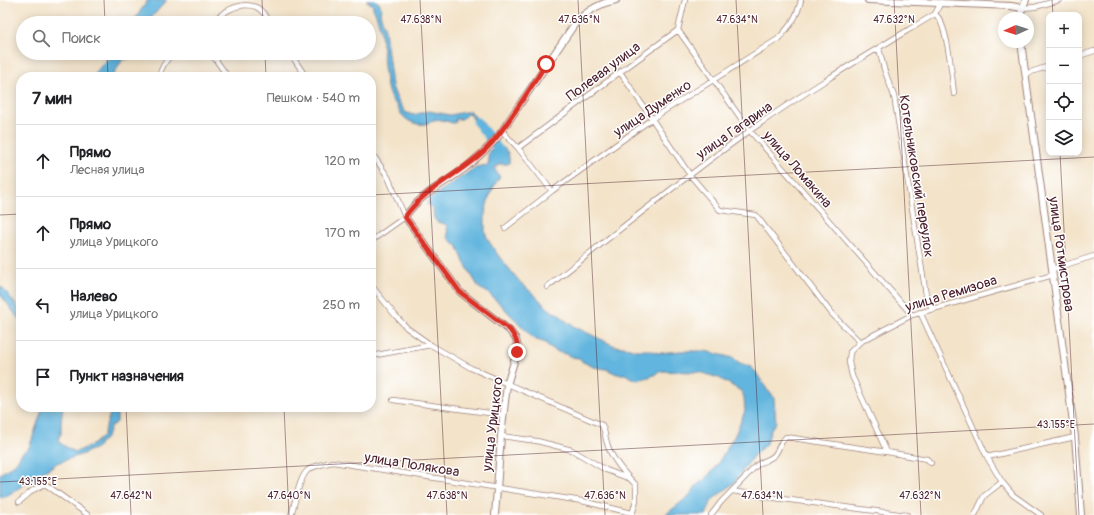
<!DOCTYPE html>
<html lang="ru">
<meta charset="utf-8">
<style>
body{margin:0;font-family:Pangolin,sans-serif;background:#f6f6f6;color:#202124}
.controls{position:absolute;right:12px;top:12px;display:grid;overflow:hidden;border-radius:8px;box-shadow:0 2px 10px #0003}
.controls button{width:36px;height:36px;display:grid;place-items:center;padding:0;border:0;border-bottom:1px solid #e0e0e0;background:#fff;color:#202124;font:20px sans-serif}
.compass{position:absolute;left:998px;top:12px;width:36px;height:36px;border-radius:50%;background:#fff;box-shadow:0 2px 10px #0003;rotate:267deg}
.stop{position:absolute;width:12px;height:12px;margin:-9px;border:3px solid #d93025;border-radius:50%;background:#fff}
.stop.end{background:#d93025;border-color:#fff;box-shadow:0 1px 4px #0008}
.list{margin:0;padding:0;list-style:none}
h2{display:flex;justify-content:space-between;align-items:center;height:52px;margin:0;padding:0 16px;font-size:17px}
h2 small{font-size:13px;font-weight:400;color:#757577}
.list li{display:grid;grid-template-columns:26px 1fr auto;gap:12px;align-items:center;box-sizing:border-box;height:72px;padding:0 16px;border-top:1px solid #e0e0e0}
.list b{display:block;font-size:15px;white-space:nowrap}
.list p{margin:0;font-size:13px;white-space:nowrap;color:#757577}
.list em{font-size:13px;font-style:normal;color:#757577}
.icon{flex:none;width:22px;height:22px;fill:none;stroke:currentColor;stroke-width:2;stroke-linecap:round;stroke-linejoin:round}
.map{position:relative;flex:none;width:1094px;height:515px;overflow:hidden}
.search{position:absolute;background:#fff;box-shadow:0 2px 10px #0003;left:16px;top:16px;width:360px;height:44px;display:flex;align-items:center;gap:10px;box-sizing:border-box;padding:0 14px;border-radius:22px;color:#757577;font-size:15px}
.panel{position:absolute;background:#fff;box-shadow:0 2px 10px #0003;left:16px;top:72px;width:360px;height:340px;border-radius:16px}
.map>svg:first-child{display:block}
.water{fill:#62b5de;stroke:#566a84}
.lines{fill:none;stroke-linecap:round;stroke-linejoin:round}
.river{stroke:#62b5de;stroke-width:9}
.minor-casing{stroke:#9e817a;stroke-width:6}
.tertiary-casing{stroke:#9e817a;stroke-width:8}
.minor{stroke:#fff;stroke-width:4.5}
.tertiary{stroke:#fff;stroke-width:6}
.route{stroke:#d93025;stroke-width:5}
.ticks{fill:none;stroke:#4a1f2b;stroke-width:1;stroke-opacity:0.45}
.labels{text-anchor:middle;stroke-width:3;stroke-linejoin:round;paint-order:stroke}
.street-label{font-size:14px;fill:#4a1f2b;stroke:#fff}
.ticks-label{font-size:10px;text-anchor:middle;fill:#4a1f2b;stroke:#fff;stroke-width:3;stroke-linejoin:round;paint-order:stroke}
</style>
<div class="map">
<svg width="1094" height="515" viewBox="0 0 1094 515">
<rect width="100%" height="100%" fill="#fff"/>
<filter id="ink" filterUnits="userSpaceOnUse"><feTurbulence type="fractalNoise" baseFrequency=".025" numOctaves="2"/><feDisplacementMap in="SourceGraphic" scale="8" xChannelSelector="R" yChannelSelector="G"/><feConvolveMatrix kernelMatrix="1 2 1 2 8 2 1 2 1" color-interpolation-filters="sRGB"/></filter>
<filter id="wash" filterUnits="userSpaceOnUse"><feTurbulence type="fractalNoise" baseFrequency=".012" numOctaves="4" result="noise"/><feDisplacementMap in="SourceGraphic" scale="16" xChannelSelector="R" yChannelSelector="G"/><feGaussianBlur stdDeviation="0.9" result="paint"/><feColorMatrix in="noise" values="0 0 0 0 0 0 0 0 0 0 0 0 0 0 0 0 0 1.4 0 .05"/><feComposite in="paint" operator="in"/></filter>
<g filter="url(#wash)">
<rect width="100%" height="100%" fill="#f3e3c9"/>
<path class="water" d="M148 0H167L152 17 149 23H132Z
M366 0H375L380 4 381 9 380 13 385 30 392 86 396 97 405 112 413 115 429 111 450 115 470 111 477 119 483 122 484 126 486 127 484 132H481L478 130 480 127 476 124 470 114H467L462 119H455L456 122 453 123C448 122 439 118 434 120 431 121 429 123 425 124 411 126 400 116 396 104L393 102C391 98 389 95 388 91 381 64 386 34 373 8V5Z
M113 53H128V59H123L112 77H94C97 68 107 61 113 53Z
M496 146C506 146 510 153 509 163L507 164H498L495 168V170L500 177 498 179 490 194 485 213V232L488 240 498 255 520 282 539 299 543 304 553 312 559 314 563 319 575 327 615 346 630 348 635 350H649L658 353 681 351H705L733 358 740 363 751 367 755 371 768 391 772 394 774 399 776 422 771 429 767 443 754 455 734 483 712 500 706 515H665L689 496 697 485 706 478 715 468 735 435 745 411 744 397 741 391 719 378 699 372 659 371C654 377 644 378 637 380L625 374H617L606 369 594 367 583 362 577 358 572 357 566 354 558 352 548 346 546 343 534 339 500 304 487 292 479 288 464 262 457 245 452 242 448 238 447 226 445 224 437 222 434 218 433 209 427 204 429 199 476 167 488 165 489 162 488 157 489 151Z
M0 287 3 288 21 311V322L0 294Z
M43 407H63L61 422V434L59 437 60 443 71 450 76 452 94 444 103 436 112 407H117V422L114 425H111C107 434 110 438 99 443V446L92 450H90L86 453 57 463 5 497 0 498V474L16 463 22 453 29 448Z"/>
<g class="lines">
<path class="river" d="M477 122 500 151 497 157"/>
</g>
</g>
<g filter="url(#ink)">
<g class="lines">
<defs>
<path id="minor" d="M1022 8 1035 7 1059 0
M935 14C948 23 952 77 954 94
M211 23C223 12 239 1 256 7 262 9 267 18 271 23
M678 30 750 131 912 315
M879 48 884 69 894 96 926 295 932 309
M211 53 228 77
M290 53 306 77
M1079 56 1094 51
M620 72 690 175 720 210 756 215 832 314 860 342
M1025 74 1049 66
M143 77 150 75 154 77
M159 77C161 67 166 60 173 53
M502 131 518 148 552 191
M518 148 620 72 678 30 685 0
M371 152 388 177 405 217 371 241
M505 228 552 191 653 118 778 39C790 26 797 18 801 0
M1052 269 1094 256
M371 285 395 315 407 328 431 345 471 368 602 425C605 431 605 437 607 443 611 459 625 474 636 485V500L632 515
M547 287C613 235 679 181 748 132 808 89 872 52 935 14L941 2
M920 312 987 457 1002 482 1013 495 1041 515
M371 356 431 345
M393 400 504 415
M148 407H157
M501 436 537 441 572 450 606 470 628 478
M887 452 927 459 931 463
M987 457 1075 437
M733 491 759 496 907 515
M19 502 33 490 45 484 88 515
M291 515C295 504 299 477 308 470 315 465 325 464 333 462L582 501 632 513
M711 515 721 502 757 465C763 460 772 460 776 453 780 447 779 443 786 437L887 452 852 376 849 362 850 352 860 342 912 315 1053 275
M975 515 984 496 1002 482"/>
<path id="tertiary" d="M868 0 1011 6 1022 8
M1020 18 1022 8 1026 0
M1021 42 1075 437 1081 515
M495 515 501 436 507 385 518 348 516 339 509 330 460 292 405 217C420 194 444 184 465 168 476 159 487 149 497 138L576 22C588 10 600 3 616 0"/>
</defs>
<use href="#minor" class="minor-casing"/>
<use href="#tertiary" class="tertiary-casing"/>
<use href="#minor" class="minor"/>
<use href="#tertiary" class="tertiary"/>
</g>
</g>
<g class="lines" filter="url(#ink)">
<path class="route" d="M517 352C519 343 515 337 510 330L460 292 405 217C425 187 463 173 488 147 499 136 507 123 516 110 526 95 536 80 546 64"/>
</g>
<path class="ticks" d="M104 0 105 23M262 0 263 23M420 0 447 515M578 0 605 515M736 0 763 515M894 0 921 515M1052 0 1053 15M107 53 108 77M265 53 266 77M1060 153 1079 515M371 195 1094 157M0 215 21 214M126 407 131 515M284 407 289 515M0 482 1094 424"/>
<g class="labels">
<g class="street-label">
<text transform="translate(603 71) rotate(-37)" y="5">Полевая улица</text>
<text transform="translate(652 108) rotate(-34)" y="5">улица Думенко</text>
<text transform="translate(734 130) rotate(-35)" y="5">улица Гагарина</text>
<text transform="translate(798 169) rotate(49)" y="5">улица Ломакина</text>
<text transform="translate(917 176) rotate(81)" y="5">Котельниковский переулок</text>
<text transform="translate(1062 254) rotate(82)" y="5">улица Ротмистрова</text>
<text transform="translate(951 293) rotate(-17)" y="5">улица Ремизова</text>
<text transform="translate(492 424) rotate(-83)" y="5">улица Урицкого</text>
<text transform="translate(412 464) rotate(9)" y="5">улица Полякова</text>
</g>
</g>
<g class="ticks-label">
<text x="421" y="23">47.638°N</text>
<text x="579" y="23">47.636°N</text>
<text x="737" y="23">47.634°N</text>
<text x="894" y="23">47.632°N</text>
<text x="1056" y="428">43.155°E</text>
<text x="38" y="485">43.155°E</text>
<text x="131" y="499">47.642°N</text>
<text x="289" y="499">47.640°N</text>
<text x="447" y="499">47.638°N</text>
<text x="605" y="499">47.636°N</text>
<text x="762" y="499">47.634°N</text>
<text x="920" y="499">47.632°N</text>
</g>
</svg>
<div class="controls">
<button>+</button>
<button>−</button>
<button><svg class="icon" aria-label="locate" viewBox="0 0 24 24"><circle cx="12" cy="12" r="6"/><path d="M12 2v4M12 18v4M2 12h4M18 12h4"/></svg></button>
<button><svg class="icon" aria-label="layers" viewBox="0 0 24 24"><path d="M12 4l9 5-9 5-9-5zM3 14l9 5 9-5"/></svg></button>
</div>
<svg class="compass" viewBox="-18 -18 36 36"><path d="M0-13l5 13h-10z" fill="#e53935"/><path d="M0 13l5-13h-10z" fill="#757577"/></svg>
<div class="stop" style="left:546px;top:64px"></div>
<div class="stop end" style="left:517px;top:352px"></div>
<div class="search"><svg class="icon" aria-label="search" viewBox="0 0 24 24"><circle cx="10" cy="10" r="6"/><path d="M15 15l6 6"/></svg>Поиск</div>
<section class="panel">
<h2>7 мин<small>Пешком · 540 m</small></h2>
<ul class="list">
<li><svg class="icon" aria-label="ahead" viewBox="0 0 24 24"><path d="M12 20V5M6 11l6-6 6 6"/></svg><div><b>Прямо</b><p>Лесная улица</p></div><em>120 m</em></li>
<li><svg class="icon" aria-label="ahead" viewBox="0 0 24 24"><path d="M12 20V5M6 11l6-6 6 6"/></svg><div><b>Прямо</b><p>улица Урицкого</p></div><em>170 m</em></li>
<li><svg class="icon" aria-label="left" viewBox="0 0 24 24"><path d="M17 20v-9H6M10 6l-5 5 5 5"/></svg><div><b>Налево</b><p>улица Урицкого</p></div><em>250 m</em></li>
<li><svg class="icon" aria-label="arrive" viewBox="0 0 24 24"><path d="M6 21V4h12l-3 4 3 4H6"/></svg><div><b>Пункт назначения</b></div></li>
</ul>
</section>
</div>
